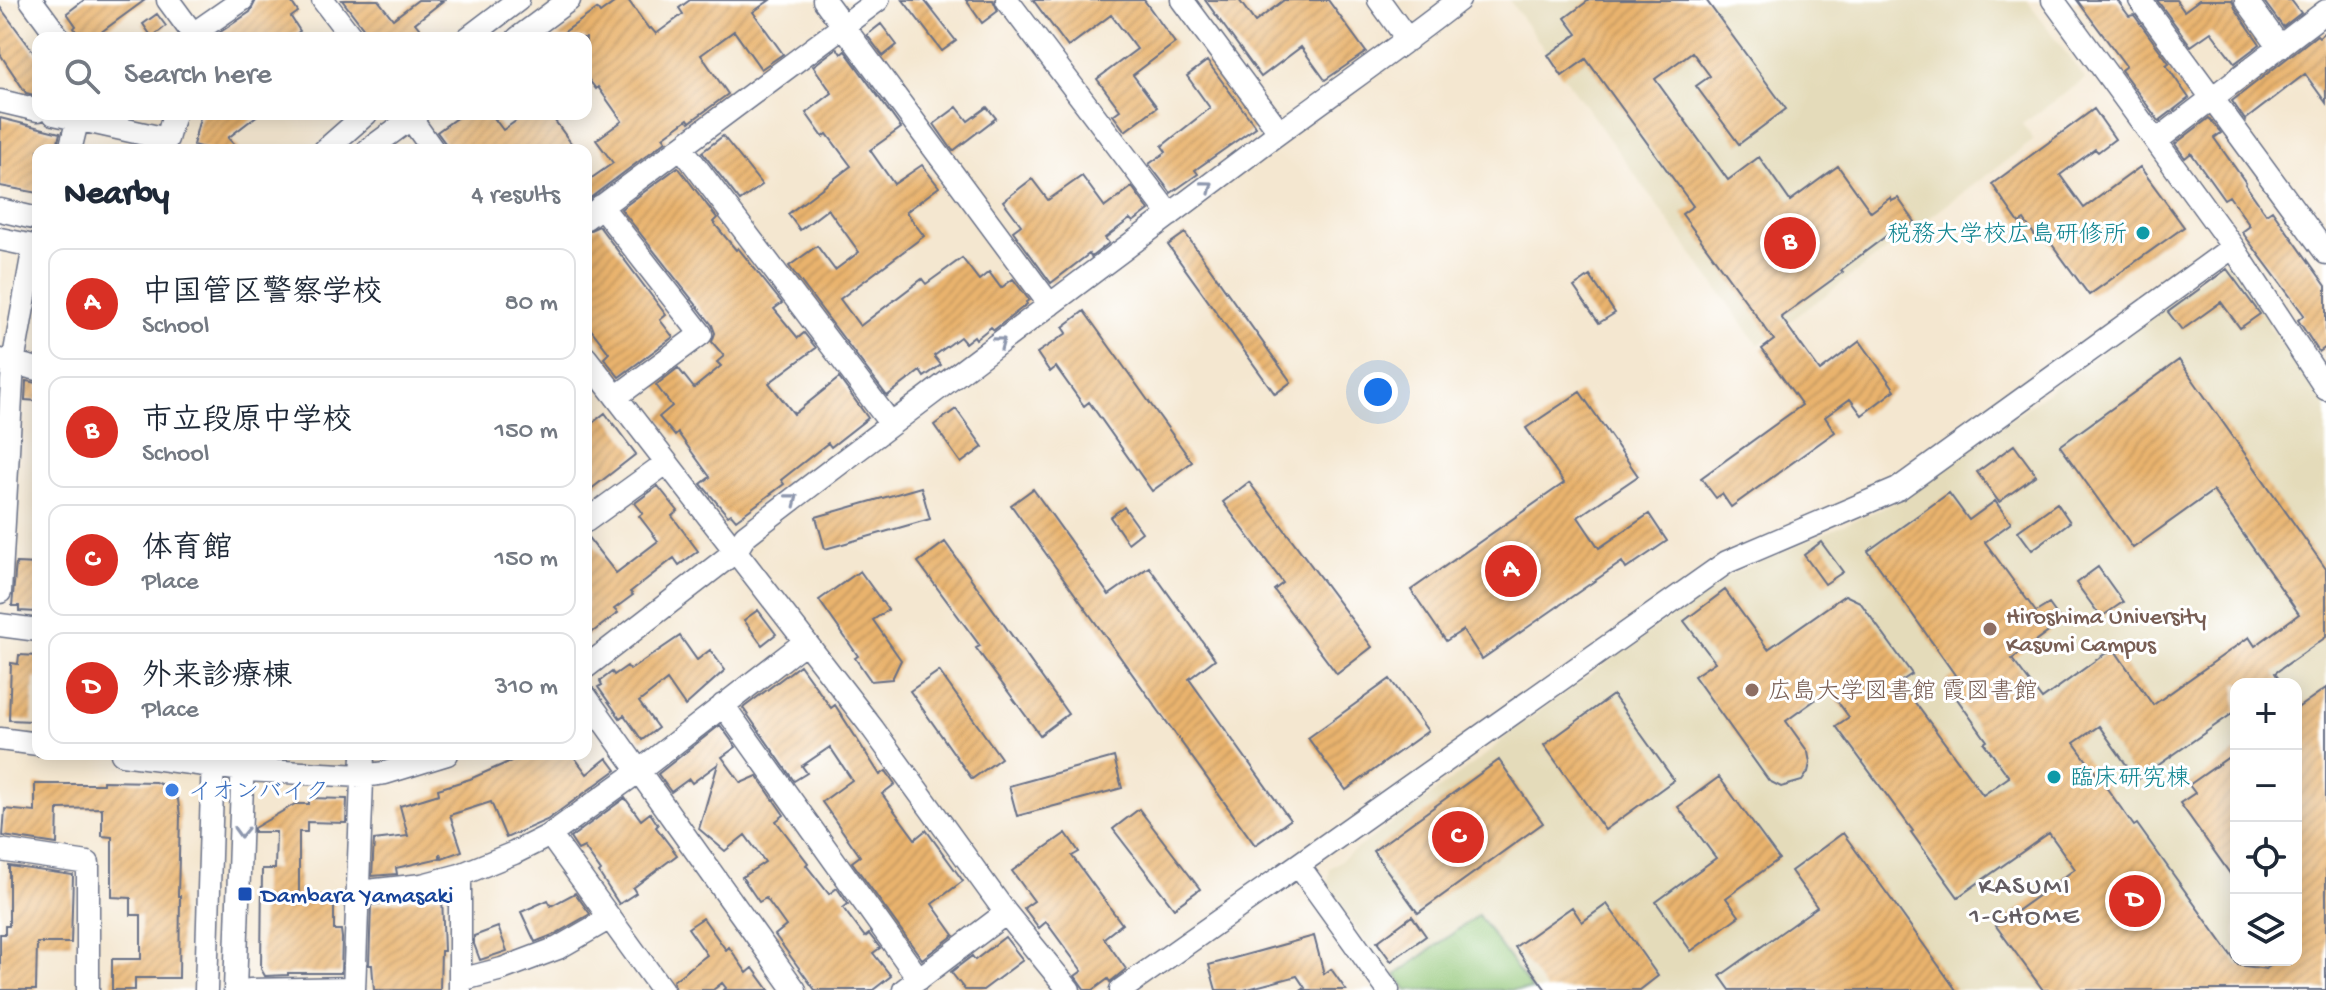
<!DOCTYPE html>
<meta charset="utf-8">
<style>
body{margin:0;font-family:"Gochi Hand","Klee One",sans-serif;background:#f2f2f3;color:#1f2937}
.controls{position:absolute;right:24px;bottom:24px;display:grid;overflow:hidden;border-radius:16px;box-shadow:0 4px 20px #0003}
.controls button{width:72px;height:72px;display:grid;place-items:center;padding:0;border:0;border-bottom:2px solid #e0e1e3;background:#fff;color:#1f2937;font:40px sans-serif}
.you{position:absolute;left:1378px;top:392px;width:28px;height:28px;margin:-20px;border:6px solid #fff;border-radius:50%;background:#1a73e8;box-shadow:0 0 0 12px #1a73e833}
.badge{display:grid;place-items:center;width:52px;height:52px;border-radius:50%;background:#d93025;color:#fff;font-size:26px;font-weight:700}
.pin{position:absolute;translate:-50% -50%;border:4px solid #fff;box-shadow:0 2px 8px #0006}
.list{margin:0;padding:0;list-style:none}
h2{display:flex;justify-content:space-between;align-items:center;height:104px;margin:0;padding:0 32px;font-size:34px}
h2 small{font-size:26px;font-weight:400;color:#747a83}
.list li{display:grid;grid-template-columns:52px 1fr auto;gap:24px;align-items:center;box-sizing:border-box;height:112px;margin:0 16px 16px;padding:0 16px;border:2px solid #e0e1e3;border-radius:16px}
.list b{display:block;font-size:30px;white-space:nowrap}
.list p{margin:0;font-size:26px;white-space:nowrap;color:#747a83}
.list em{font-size:26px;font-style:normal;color:#747a83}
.icon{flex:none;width:44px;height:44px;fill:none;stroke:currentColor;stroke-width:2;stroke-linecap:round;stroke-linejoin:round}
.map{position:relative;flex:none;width:2326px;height:990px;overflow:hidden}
.search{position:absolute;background:#fff;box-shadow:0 4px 20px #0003;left:32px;top:32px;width:560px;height:88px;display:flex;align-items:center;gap:20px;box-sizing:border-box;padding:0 28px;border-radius:16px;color:#747a83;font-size:30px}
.panel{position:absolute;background:#fff;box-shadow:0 4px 20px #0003;left:32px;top:144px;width:560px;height:616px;border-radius:16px}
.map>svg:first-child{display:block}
.built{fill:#e4dbba;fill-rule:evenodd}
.pitch{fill:#94c87a;stroke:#587c6c;stroke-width:2}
.building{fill:url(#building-hatch)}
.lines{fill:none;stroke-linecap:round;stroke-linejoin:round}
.minor-casing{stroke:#676f86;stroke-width:25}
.minor{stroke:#fff;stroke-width:22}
.oneway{stroke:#8d97ae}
.culture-dot{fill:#0f9aa8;stroke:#fff;stroke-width:3}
.education-dot{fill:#8d6e63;stroke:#fff;stroke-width:3}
.shop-dot{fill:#3f7fe0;stroke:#fff;stroke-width:3}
.transit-dot{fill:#1a4fb4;stroke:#fff;stroke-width:3}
.labels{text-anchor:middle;stroke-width:6;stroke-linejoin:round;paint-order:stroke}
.culture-label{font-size:24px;fill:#0d838f;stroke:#fff;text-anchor:end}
.education-label{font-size:24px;fill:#785e54;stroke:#fff;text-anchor:start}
.shop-label{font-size:24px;fill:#366cbe;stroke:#fff;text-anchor:start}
.transit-label{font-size:24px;fill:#164399;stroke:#fff;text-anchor:start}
.neighbourhood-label{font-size:26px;letter-spacing:2px;fill:#635d63;stroke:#fff}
</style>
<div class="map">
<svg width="2326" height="990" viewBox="0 0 2326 990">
<defs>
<pattern id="building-hatch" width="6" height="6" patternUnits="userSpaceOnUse" patternTransform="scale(2)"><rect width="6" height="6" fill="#e9b36d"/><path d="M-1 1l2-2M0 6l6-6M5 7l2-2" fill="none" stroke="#c79a61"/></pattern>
</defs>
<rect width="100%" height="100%" fill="#fff"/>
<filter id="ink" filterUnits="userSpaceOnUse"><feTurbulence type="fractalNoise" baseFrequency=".0125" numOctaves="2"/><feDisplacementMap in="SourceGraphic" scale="16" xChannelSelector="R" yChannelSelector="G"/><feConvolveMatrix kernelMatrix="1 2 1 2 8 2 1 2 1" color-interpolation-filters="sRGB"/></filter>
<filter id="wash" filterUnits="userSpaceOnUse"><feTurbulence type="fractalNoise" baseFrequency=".006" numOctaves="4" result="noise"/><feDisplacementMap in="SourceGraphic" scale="32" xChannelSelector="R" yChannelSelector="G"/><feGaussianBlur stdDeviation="1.8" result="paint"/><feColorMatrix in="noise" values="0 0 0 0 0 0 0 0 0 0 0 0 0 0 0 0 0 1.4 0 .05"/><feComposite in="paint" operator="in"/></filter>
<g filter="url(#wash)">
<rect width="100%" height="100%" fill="#f4e7d0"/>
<path class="built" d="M1509 0H2027L2085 79 2022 124 2034 140 1758 345Z
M2224 262 2234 263 2276 318 2268 325 2326 404V990H1400L1327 889 1330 868 1487 754 1512 731 1729 575 1901 500ZM2236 684H2296V960H2236Z"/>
<path class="pitch" d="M1478 915 1532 990H1407L1396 975Z"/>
<g id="blocks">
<path class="building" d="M84 0H145L93 38H81L74 28 76 26 67 13Z
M256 0H290L298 12 291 17 300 31 291 38H223L219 33 250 12Z
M342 0H378L393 19 418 0H444L415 23 427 38H371Z
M618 0H628L649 29 651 28 656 34 683 14 679 8 690 0H770L753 12 783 54 761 69 734 31 701 55 728 94 690 122 688 119 663 137 666 141 586 201V182L613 163 596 140 622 121 598 87 596 89 586 76V38H556L597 9 600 13Z
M903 0H924L956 41 942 51Z
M966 0H993L998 11 982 23Z
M1033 0H1144L1175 43 1133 75 1157 107 1125 131 1113 115 1120 110 1097 79 1137 49 1111 15 1068 47Z
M1205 0H1239L1255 22 1284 0H1328L1366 52 1325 80 1301 47 1261 77Z
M1589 0H1706L1786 109 1739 144 1696 86 1710 76 1692 52 1655 79 1728 180 1759 157 1790 201 1838 166 1871 212 1890 198 1892 201 1898 198 1915 222 1901 232 1898 227 1841 270 1843 272 1781 317 1820 371 1860 341 1895 390 1862 415 1850 399 1825 417 1835 432 1731 507 1722 494 1716 498 1701 478 1802 405 1762 349 1774 340 1682 214 1693 206 1586 59 1562 76 1548 55 1577 34 1565 18Z
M2077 0H2117L2129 16 2134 15 2169 63 2166 65 2189 98 2159 121 2121 70 2126 66Z
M2157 0H2176L2184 11 2199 0H2232L2235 8 2260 44 2235 63 2211 32 2191 46Z
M2263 0H2291L2301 13 2283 27Z
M0 7 38 58V96L26 93 0 54Z
M157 14 166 26 152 37 143 24Z
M881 24 897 45 883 56 867 35Z
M2326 31V103L2305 74 2245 120 2232 101 2317 35 2319 37Z
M837 48 841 54 845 51 901 128 870 150 894 184 922 165 939 187 906 212 924 236 840 299 860 326 922 279 926 284 962 258 979 280 989 272 1001 288 1013 279 1029 300 1026 302 1027 304 994 330 991 327 976 339 974 336 965 343 960 337 934 356 941 365 924 377 920 371 887 396 789 266 817 246 835 270 859 252 828 209 800 230 788 214 851 166 827 134 823 137 806 113 832 93 813 66Z
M1207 61 1256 127 1195 170 1198 174 1171 193 1149 164 1166 152 1162 146 1210 108 1187 76Z
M957 107 968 121 987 107 996 118 953 151 934 124Z
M2094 109 2115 139 2098 152 2095 149 2060 175 2084 208 2140 167 2184 227 2089 295 2045 235 2038 240 2024 220 2019 223 1992 184Z
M201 114H259L228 138 239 150H211L193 145Z
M462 114H491L503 130 526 114H550L576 150H447L445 143 437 132Z
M0 118 60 133 56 150H38V193L0 186Z
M2209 118 2221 133 2214 138 2246 183 2245 184 2266 214 2272 210 2326 286V347L2319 352 2298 320 2304 315 2242 232 2250 226 2229 196 2224 199 2191 153 2185 158 2175 144Z
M723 136 762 185 740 201 702 152Z
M678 167 717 218 713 222 736 250 738 248 782 303 774 309 798 338 804 333 816 348 769 383 794 414 839 378 868 418 831 447 828 443 781 480 784 484 736 520 731 514 728 516 701 484 710 477 678 433 675 436 659 417 672 406 656 385 678 368 694 388 721 366 717 362 724 356 712 342 715 333 712 325 621 209Z
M1082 176 1105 207 1132 187 1149 210 1133 222 1130 219 1105 238 1109 243 1091 257 1089 254 1051 283 1013 231 1021 225 1003 201 1032 179 1048 200Z
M599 226 666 315 660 320 673 337 619 377 604 358 609 353 586 323V232Z
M1185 233 1291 382 1275 394 1168 245Z
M2227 269 2260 314 2240 328 2221 302 2182 330 2168 312Z
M1590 276 1615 313 1599 323 1574 287Z
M1084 311 1192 462 1152 491 1089 402 1084 406 1056 367 1050 372 1037 353 1067 333 1063 327Z
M2179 360 2326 569V637L2275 673 2282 684H2236V711L2137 780 2099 726 2074 743 2134 826 2137 824 2238 965 2266 969 2278 960H2296V709L2326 688V990H2043L1996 926 2075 869 2049 833 1958 897 1911 832 1913 831 1836 726 1849 717 1829 690 1786 721 1808 752 1810 763 1808 772 1802 781 1781 787 1769 781 1694 676 1715 662 1684 621 1725 590 1768 649 1845 595 1860 602 1912 674 1900 682 1983 795 2009 777 1984 743 1987 741 1945 682 1955 675 1868 551 1949 493 1969 520 1995 501 2011 523 1985 542 2036 612 2049 604 2062 622 2012 659 2042 699 2113 648 2153 705 2249 637 2255 646 2299 614 2213 491 2133 548 2060 446Z
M26 381 38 383V401L25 400Z
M1580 392 1638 476 1578 517 1599 548 1649 514 1667 541 1626 569 1622 562 1482 659 1463 630 1446 641 1411 590 1564 483 1526 428Z
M956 409 983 447 961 463 934 425Z
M605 413 636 454 586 493V428Z
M2014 445 2036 475 1999 502 1977 472Z
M1249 482 1372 647 1337 674 1274 590 1283 583 1223 502Z
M658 486 678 511 672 516 698 551 679 565 674 558 630 592 633 595 614 609 618 613 586 637V535L616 573 658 541 639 516 643 513 635 503Z
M921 487 930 519 825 549 816 517Z
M1033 489 1109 595 1149 567 1215 659 1189 679 1290 820 1255 845 1011 505Z
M2057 503 2070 522 2032 550 2018 531Z
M1124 507 1142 532 1128 543 1110 517Z
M945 542 1068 714 1040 735 976 648 980 646 918 562Z
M1821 542 1843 572 1825 584 1804 555Z
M16 563 38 564 37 612 19 611V606H12Z
M2098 567 2123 602 2101 617 2076 583Z
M860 571 888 610 873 620 901 660 892 679 871 681 855 658 858 656 819 600Z
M758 610 776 634 762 645 744 620Z
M680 636 697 660 710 650 725 670 685 706 667 680 639 702 658 728 642 740 624 715 620 718 598 687 602 685 600 681 612 672 614 675 627 666 630 670Z
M19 655 38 656V679H34L32 721 9 720 11 663 18 664Z
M800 665 831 708 835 705 880 775 886 771 895 784 882 794 915 839 926 830 963 881 932 904 954 935 922 959 852 862 860 856 822 802 852 780 830 747 802 766 807 773 794 781 743 708Z
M939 671 1001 758 972 779 910 691Z
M1390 679 1428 731 1346 790 1308 738Z
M1613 695 1674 780 1605 830 1544 745Z
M720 725 736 747 722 757 741 783 757 776 784 815 776 821 808 863 806 865 829 894 837 888 848 904 843 908 865 937 869 934 880 948 873 953 891 976 873 990H815L775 935 786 926 766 898 759 902 742 877 765 862 745 835 725 851 699 829 718 764 692 783 689 779 671 792 658 774Z
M2236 752V882L2180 803 2195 793 2189 785Z
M506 754H572L587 774 607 758 616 770 547 820 506 838 491 802 450 815 462 851 442 858 440 853V858L396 868 397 874 372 876 374 840 408 836 400 806 439 794 438 789 470 779 511 761Z
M1114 757 1122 788 1017 816 1009 786Z
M1499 760 1543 823 1418 913 1373 851Z
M1719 777 1779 859 1726 898 1739 916 1691 951 1656 902 1716 858 1678 807Z
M103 781 155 782 168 787 178 800 180 816 178 896H180L179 978H135V990H112V959H141V915H131V898L112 897V837L102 836V808L58 809 57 844 3 836 5 809 35 812V784H103Z
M309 798 347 799 346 823 307 822V832H299V895H334V930H341L342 938 341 973H288V975L265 976 261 969 262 869H275L276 832H254V828L295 804H309Z
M625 798 641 820 650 813 658 825 656 827 677 855 633 888 636 893 619 904 599 873 601 871 584 847 578 850 570 838Z
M1139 809 1200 889 1174 908 1113 829Z
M1066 833 1079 852 1072 856 1122 924 1104 938 1126 969 1110 982 1108 979 1093 990H1085L1075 976 1082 971 1046 922 1039 928 1024 908 1034 901 1012 871Z
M1843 833 1894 903 1956 990H1730L1720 976 1817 907 1791 871Z
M9 866 73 875 71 943H37L36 990H0V934H5V926H9Z
M575 893 590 914 555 934 535 942 521 912 548 900 551 906Z
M442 895 444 951H441L440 990H374L372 965H369L371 905Z
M1607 904 1658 976 1640 990H1546L1515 947 1572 907 1582 922Z
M1412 916 1426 936 1391 961 1377 942Z
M703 918 726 950 729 947 747 973 753 968 769 990H724L726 988 722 983 713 990H676L673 981 707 955 688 928Z
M498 927 507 951 480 960 474 944V936Z
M1314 936 1324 974 1331 969 1346 990H1302L1305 988 1297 976 1244 990H1216L1209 965Z
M1005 937 1023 960 983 990H965L951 972 972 956 975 960Z"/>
</g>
</g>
<g filter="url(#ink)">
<use href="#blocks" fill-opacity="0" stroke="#676f86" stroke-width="2"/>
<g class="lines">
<defs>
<path id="minor" d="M31 0 59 38
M168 0 193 34
M323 0 352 38
M824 0 1050 305
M1007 0 1170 215
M1182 0 1280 132
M1379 0 1408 40
M2053 0 2233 247 2326 389
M2140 0 2326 253
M2246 0 2280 47
M193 38V34L242 0
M468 38 518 0
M518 38 569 0
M0 101 38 110
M54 114 167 139 174 114
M411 119 433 150
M2156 141 2326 11
M681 147 891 424
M70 150 79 114
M325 150 366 114
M368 150 417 114
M601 206 701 334 616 397
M0 210 38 219
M586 218 878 0
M0 239 38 247
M586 358 873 729 1006 913 1069 990
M0 360 38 369
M586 521 666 463
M0 592 13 363 34 246
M0 625 38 630
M586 667 736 551 745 536C920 401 1097 270 1273 137 1335 91 1398 48 1459 0
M586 697 795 990
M723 705 919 979
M0 739 38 744
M122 754 243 770 362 776 385 773 447 754
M550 835 662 990
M0 850 88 863V990
M1299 866 1388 990
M358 892 422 885 460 875 514 853 550 835 639 771 805 642
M460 980 502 969 558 948 610 918
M206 990 213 754
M235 990 243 754
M250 990 354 988
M354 990 363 754
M460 990V875
M904 990 1006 913
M1121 990 1727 562 1898 489 2233 247"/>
</defs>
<use href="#minor" class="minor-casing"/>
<use href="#minor" class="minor"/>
</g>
<defs><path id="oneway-chevron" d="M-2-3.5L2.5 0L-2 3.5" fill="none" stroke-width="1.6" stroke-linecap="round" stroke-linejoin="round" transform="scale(2)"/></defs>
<g class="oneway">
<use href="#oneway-chevron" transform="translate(1208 186) rotate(-37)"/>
<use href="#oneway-chevron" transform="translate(1000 342) rotate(-37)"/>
<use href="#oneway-chevron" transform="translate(793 499) rotate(-38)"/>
<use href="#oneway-chevron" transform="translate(241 832) rotate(92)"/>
</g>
</g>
<g class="culture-dot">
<circle cx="2143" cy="233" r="8"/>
<circle cx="2054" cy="777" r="8"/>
</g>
<g class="education-dot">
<circle cx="1990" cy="629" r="8"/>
<circle cx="1752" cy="690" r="8"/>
</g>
<circle class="shop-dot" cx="172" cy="790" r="8"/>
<rect class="transit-dot" x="237" y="886" width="16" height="16" rx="4"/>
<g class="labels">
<g class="culture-label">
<text x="2127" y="241">税務大学校広島研修所</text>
<text x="2070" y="785" text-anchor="start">臨床研究棟</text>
</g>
<g class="education-label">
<text x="2006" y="623">Hiroshima University<tspan x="2006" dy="28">Kasumi Campus</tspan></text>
<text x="1768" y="698">広島大学図書館 霞図書館</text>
</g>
<g class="shop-label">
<text x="188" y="798">イオンバイク</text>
</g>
<g class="transit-label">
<text x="261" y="902">Dambara Yamasaki</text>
</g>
<g class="neighbourhood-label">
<text x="2025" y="893">KASUMI<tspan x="2025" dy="30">1-CHOME</tspan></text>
</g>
</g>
</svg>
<div class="controls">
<button>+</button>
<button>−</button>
<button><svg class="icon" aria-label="locate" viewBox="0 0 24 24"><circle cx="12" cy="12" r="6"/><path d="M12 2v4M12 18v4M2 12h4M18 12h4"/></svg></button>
<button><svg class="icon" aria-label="layers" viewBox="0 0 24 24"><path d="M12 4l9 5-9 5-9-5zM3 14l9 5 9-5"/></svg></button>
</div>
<div class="you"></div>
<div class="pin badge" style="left:1511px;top:571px">A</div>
<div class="pin badge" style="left:1790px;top:243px">B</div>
<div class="pin badge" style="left:1458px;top:837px">C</div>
<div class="pin badge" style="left:2135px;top:901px">D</div>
<div class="search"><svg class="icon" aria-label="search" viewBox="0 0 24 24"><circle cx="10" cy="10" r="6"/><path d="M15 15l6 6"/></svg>Search here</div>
<section class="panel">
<h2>Nearby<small>4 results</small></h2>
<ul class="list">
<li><span class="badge">A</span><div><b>中国管区警察学校</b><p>School</p></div><em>80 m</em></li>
<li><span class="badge">B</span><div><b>市立段原中学校</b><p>School</p></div><em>150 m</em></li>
<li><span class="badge">C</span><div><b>体育館</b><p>Place</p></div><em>150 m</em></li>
<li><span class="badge">D</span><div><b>外来診療棟</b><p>Place</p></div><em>310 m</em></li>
</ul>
</section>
</div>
